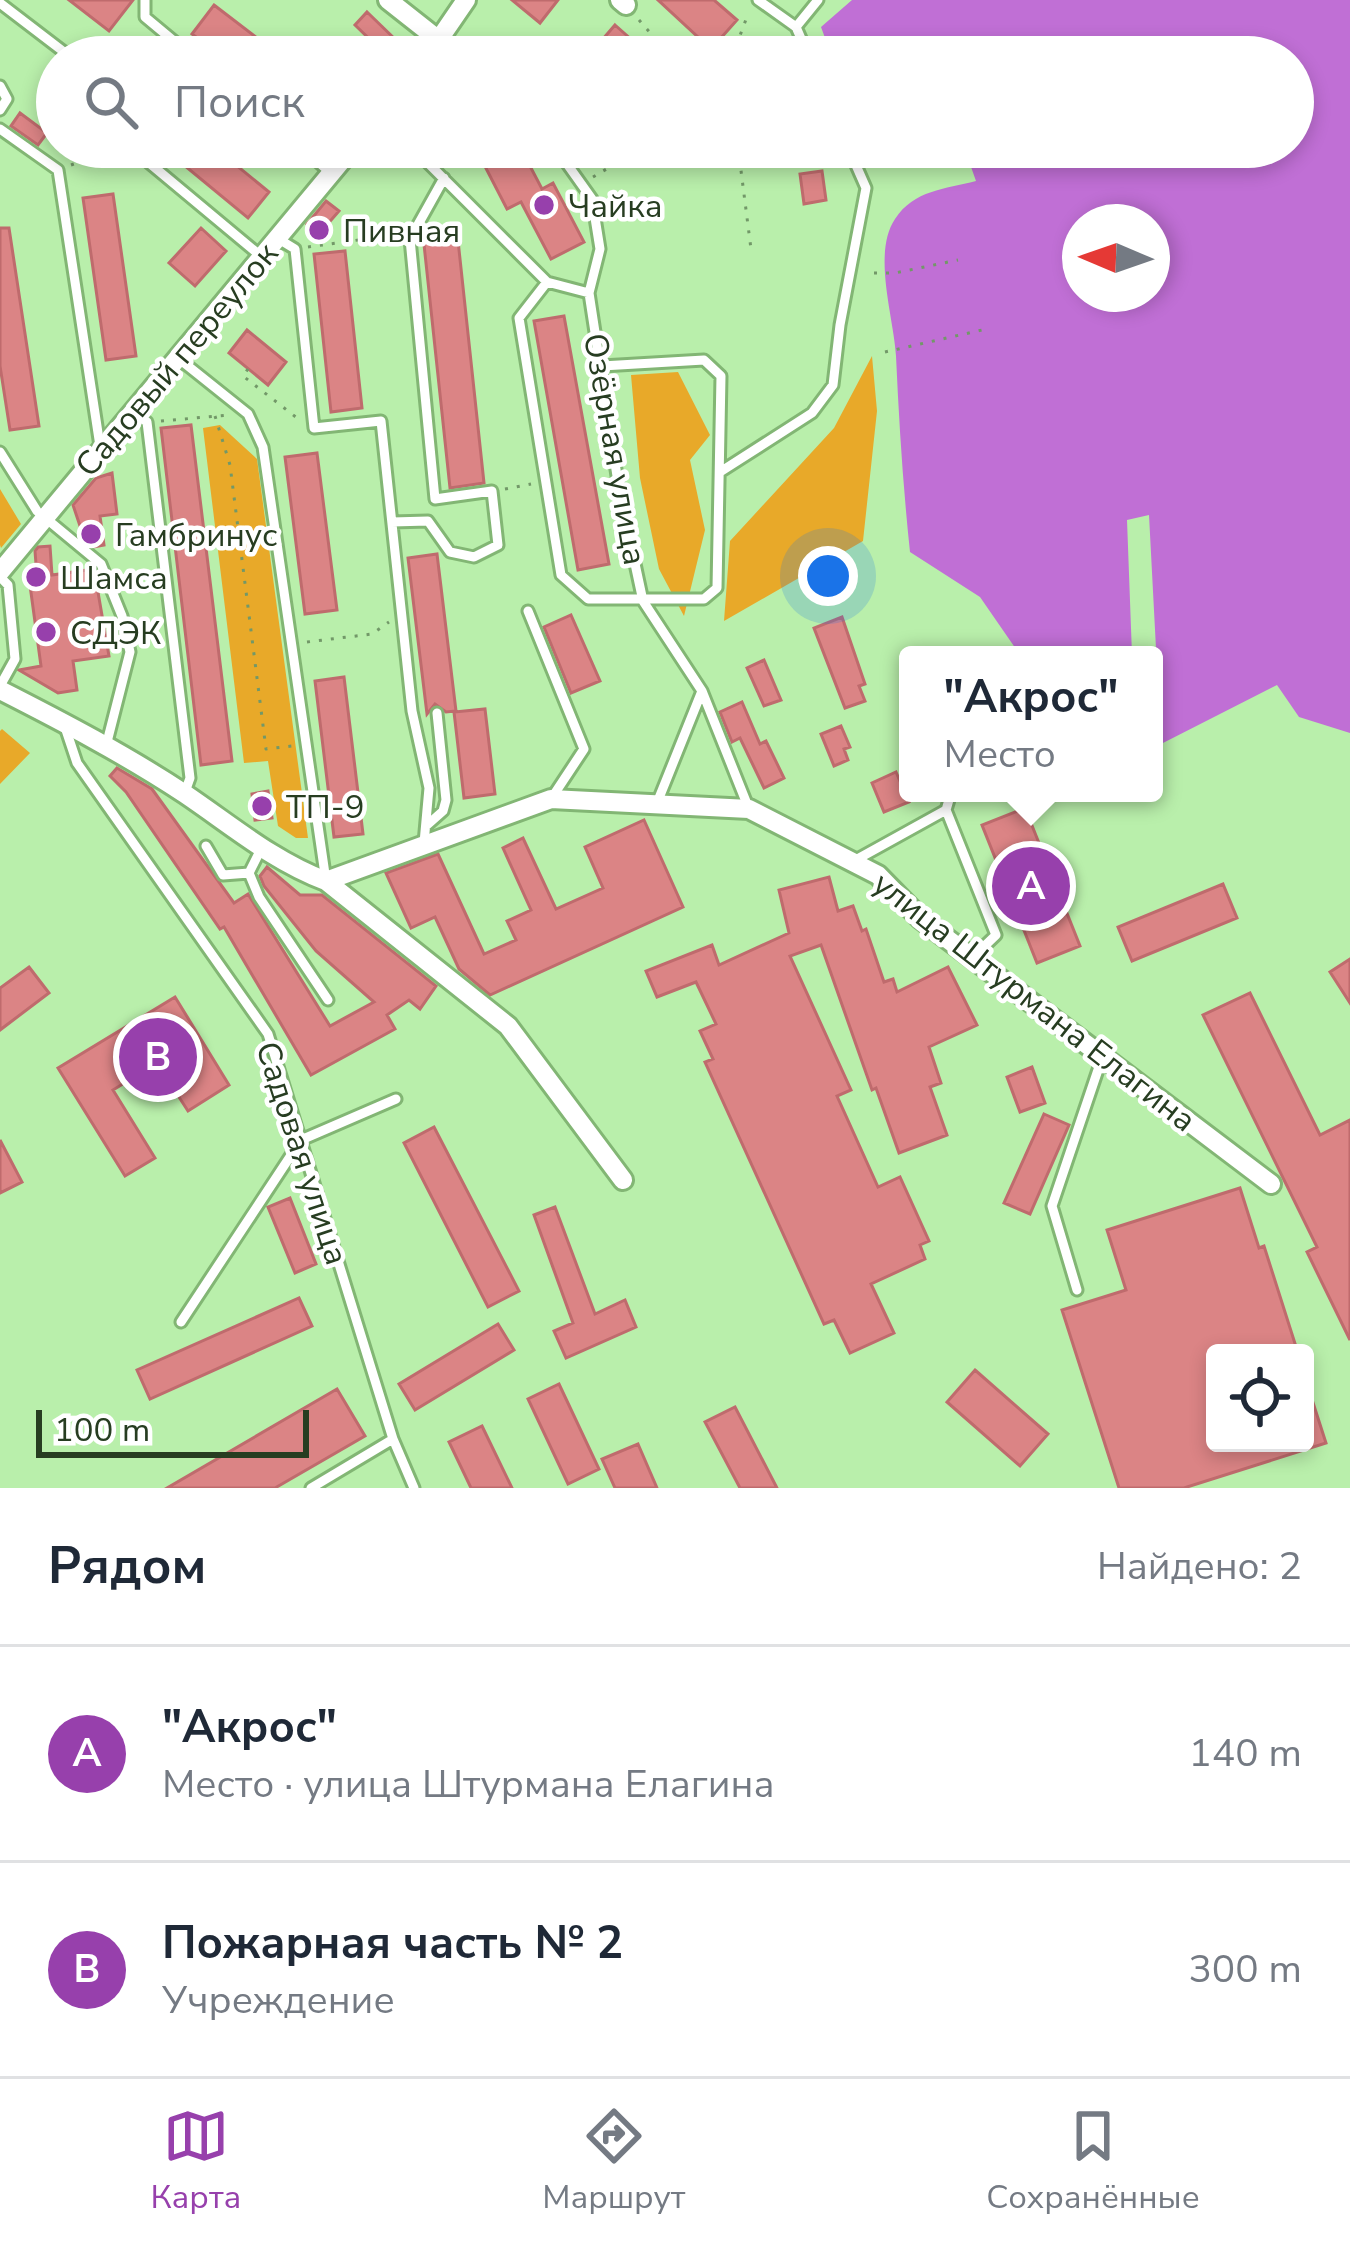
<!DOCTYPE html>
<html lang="ru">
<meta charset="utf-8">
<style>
body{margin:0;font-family:"Nunito Sans",sans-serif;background:#f6f6f7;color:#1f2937}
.controls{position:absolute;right:36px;bottom:36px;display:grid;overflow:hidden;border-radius:12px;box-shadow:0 6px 18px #0003}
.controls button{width:108px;height:108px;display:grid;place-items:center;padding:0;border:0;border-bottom:3px solid #e0e1e3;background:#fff;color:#1f2937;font:60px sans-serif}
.compass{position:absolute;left:1062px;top:204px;width:108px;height:108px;border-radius:50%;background:#fff;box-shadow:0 6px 18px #0003;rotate:272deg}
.scale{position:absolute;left:36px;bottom:30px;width:273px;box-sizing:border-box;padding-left:12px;border:6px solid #273d21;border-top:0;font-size:33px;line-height:42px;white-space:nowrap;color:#273d21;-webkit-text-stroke:9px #fff;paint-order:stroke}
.you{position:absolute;left:828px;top:576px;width:42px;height:42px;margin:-30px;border:9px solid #fff;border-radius:50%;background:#1a73e8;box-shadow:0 0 0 18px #1a73e833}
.badge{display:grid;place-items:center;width:78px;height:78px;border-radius:50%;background:#9740ac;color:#fff;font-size:39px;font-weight:700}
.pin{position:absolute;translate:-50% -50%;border:6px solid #fff;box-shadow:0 3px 12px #0006}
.popup{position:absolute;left:899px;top:646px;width:264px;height:156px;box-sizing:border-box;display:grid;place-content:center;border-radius:12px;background:#fff;filter:drop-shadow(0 3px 9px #0005);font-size:39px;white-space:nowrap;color:#747a83}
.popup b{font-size:45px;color:#1f2937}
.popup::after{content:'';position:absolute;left:50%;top:100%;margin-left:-24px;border:24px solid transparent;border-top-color:#fff}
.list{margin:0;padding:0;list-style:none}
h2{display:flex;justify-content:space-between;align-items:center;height:156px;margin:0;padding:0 48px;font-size:51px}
h2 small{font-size:39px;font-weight:400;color:#747a83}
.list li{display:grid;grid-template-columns:78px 1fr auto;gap:36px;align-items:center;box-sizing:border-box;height:216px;padding:0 48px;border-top:3px solid #e0e1e3}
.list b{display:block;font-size:45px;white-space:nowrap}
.list p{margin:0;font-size:39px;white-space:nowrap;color:#747a83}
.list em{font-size:39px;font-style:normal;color:#747a83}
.icon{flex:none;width:66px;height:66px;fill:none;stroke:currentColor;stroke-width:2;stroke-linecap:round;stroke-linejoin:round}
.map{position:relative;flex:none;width:1350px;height:1488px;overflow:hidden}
.search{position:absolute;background:#fff;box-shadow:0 6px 18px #0003;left:36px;right:36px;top:36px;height:132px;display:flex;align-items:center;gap:30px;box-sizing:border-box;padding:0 42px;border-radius:66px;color:#747a83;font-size:45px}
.sheet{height:588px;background:#fff}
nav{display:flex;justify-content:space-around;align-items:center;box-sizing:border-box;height:168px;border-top:3px solid #e0e1e3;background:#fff;font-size:33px;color:#747a83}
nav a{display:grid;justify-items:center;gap:6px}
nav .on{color:#9740ac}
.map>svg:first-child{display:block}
.green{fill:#e8a929}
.water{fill:#c06fd5;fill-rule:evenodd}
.building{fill:#db8485;stroke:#bf6b6d;stroke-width:3}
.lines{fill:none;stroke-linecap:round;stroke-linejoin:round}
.lane-casing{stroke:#82b674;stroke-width:15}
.street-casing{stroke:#82b674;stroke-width:24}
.path{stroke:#729868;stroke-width:3;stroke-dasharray:3 9;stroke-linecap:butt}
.lane{stroke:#fff;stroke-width:9}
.street{stroke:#fff;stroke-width:18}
.poi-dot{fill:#9740ac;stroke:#fff;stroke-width:4.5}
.labels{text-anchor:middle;stroke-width:9;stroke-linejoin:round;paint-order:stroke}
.poi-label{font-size:33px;fill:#273d21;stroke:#fff;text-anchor:start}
.street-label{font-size:33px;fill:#273d21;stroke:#fff}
</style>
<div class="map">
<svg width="1350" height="1488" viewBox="0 0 1350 1488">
<rect width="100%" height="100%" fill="#b9efab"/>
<path class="green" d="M872 356 877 411 863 541 724 621 730 541 834 428Z
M678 372 710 435 690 460 705 530 684 616 659 569 640 478 631 375Z
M220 425 257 459 308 838H296L278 826 268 761 244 763 203 428Z
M0 489 21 524 1 548 0 545Z
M2 729 30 753 0 784V731Z"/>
<path class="water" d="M852 0H1350V733L1299 717 1277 685 1161 744 1149 515 1127 520 1132 655H1020L980 597 910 552C903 486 899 422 896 356 894 318 872 253 895 219 914 190 945 189 976 181L964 147H1293V57H832L821 27ZM1080 222H1152V294H1080Z"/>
<path class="building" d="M69 0H133L109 31Z
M512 0H558L540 23Z
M658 0H714L737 20 711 49Z
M214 5 282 57H223L216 52 192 34Z
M367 12 398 42 386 55 355 25Z
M615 25 651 57H608L596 47Z
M20 113 47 133 38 145 11 126Z
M162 147H214L269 192 248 218Z
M475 147H520L542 189 553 183 584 242 551 259 521 202 507 209Z
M822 171 826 200 804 204 800 174Z
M113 194 136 356 106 360 83 198Z
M326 201 339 211 319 234 307 224Z
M0 228H9L39 426 10 430 0 366Z
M201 228 226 251 195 286 169 263Z
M457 231 484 483 450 488 423 235Z
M345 251 362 408 331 412 314 254Z
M564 316 609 564 578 570 534 321Z
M247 330 286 362 268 385 229 353Z
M191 425 232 761 201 765 161 428Z
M317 453 337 610 305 614 285 457Z
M112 473 117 514 100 516 104 545 94 547 84 538 73 505 96 478Z
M50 546 52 575 94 569 109 656 73 661 77 690 58 693 19 670 41 666 29 578 37 577 35 551 38 547Z
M437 554 456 711 446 712 435 704 427 714 408 558Z
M571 615 600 681 571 693 544 627Z
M842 617 865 684 859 686 865 701 845 708 814 628Z
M764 660 781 700 764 706 747 668Z
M344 677 363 834 334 837 315 681Z
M742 702 760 744 766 741 784 778 764 788 740 738 732 742 720 712Z
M485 709 495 794 464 798 454 712Z
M841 726 850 747 844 749 848 760 834 766 821 734Z
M117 768 152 789 234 903 248 894 330 1026 374 1002 316 951 264 886 260 876 267 867 300 895H322L436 986 420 1009 409 1000 387 1015 395 1029 311 1075 224 927 220 929 126 792 110 776Z
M896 772 909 802 884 812 872 783Z
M268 791 272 818 255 820 252 794Z
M1025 808 1080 946 1037 963 982 825Z
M644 820 683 907 490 995 459 969 435 917 411 928 386 873 438 854 484 954 516 940 507 921 531 910 503 848 523 838 556 909 603 888 585 847Z
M829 877 838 911 853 906 862 931 866 929 884 982 893 979 897 992 948 967 977 1025 929 1047 941 1083 930 1087 947 1135 899 1153 876 1088 872 1090 821 945 790 956 851 1090 837 1096 878 1187 900 1177 929 1241 920 1245 925 1259 871 1284 894 1333 850 1353 834 1320 824 1324 705 1062 713 1059 700 1031 716 1024 696 982 657 997 646 971 712 945 719 965 789 933 779 890Z
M1223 884 1237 918 1132 961 1118 927Z
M1350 959V1003L1330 972Z
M29 967 49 993 0 1030V988Z
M1250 993 1320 1135 1350 1120V1340L1307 1252 1317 1247 1203 1015Z
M175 997 229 1085 188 1111 157 1063 113 1090 155 1158 125 1176 58 1068Z
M1032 1067 1045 1103 1020 1112 1007 1077Z
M1044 1114 1069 1125 1030 1214 1004 1203Z
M434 1127 519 1291 488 1307 404 1143Z
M0 1140 22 1182 0 1193Z
M1240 1188 1259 1248 1264 1246 1298 1353H1215V1443H1305V1387H1308L1326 1443 1184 1488H1119L1062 1310 1126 1290 1107 1230Z
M290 1198 316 1264 295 1273 268 1207Z
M555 1207 595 1314 625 1300 636 1327 566 1358 554 1331 573 1323 534 1215Z
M299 1298 312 1326 150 1399 137 1370Z
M498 1324 514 1350 415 1410 399 1384Z
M975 1370 1048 1434 1020 1466 947 1402Z
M559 1384 599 1469 568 1484 528 1399Z
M337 1389 365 1436 275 1488H167Z
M735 1407 777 1488H740L705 1422Z
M482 1426 512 1488H471L449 1442Z
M638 1444 657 1488H615L602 1459Z"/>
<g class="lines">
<defs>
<path id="lane" d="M145 0V17L193 57
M758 0 796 27
M0 3 64 52 66 57
M796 27 818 0
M796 27 809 57
M440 41 462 57
M0 86 7 99 0 110
M0 129 58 170 100 446
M130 147 262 257
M301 147 331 173
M412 147 547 282 519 318 561 575 588 599H704L717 588 721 376 704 360 602 366
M555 147 592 199 600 249 589 293 619 489 643 601 702 691 749 809
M277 238 295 249 314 428 381 421 412 711 429 788 424 843
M547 282 589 293
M178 358 248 414 263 447 326 881
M133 412 147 422 190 778 185 792
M0 452 37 511 101 564 122 616 130 652 106 746
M720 472 812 413 833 385 840 325 866 188 848 147
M392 522 428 521 450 552 474 557 498 545 492 491 435 499 410 239 444 178
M0 577 8 585 15 659 0 686
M528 611 584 749 551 799
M65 727 77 763 268 1034 393 1439 414 1488
M657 803 702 691
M946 810 951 793
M426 826 443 811 446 800 437 713
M206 846 223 875 249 873
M262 847 249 873 259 897 328 1000
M852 862 946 810 996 935 972 958
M1077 1290 1052 1206 1102 1058
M181 1322 301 1140 396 1099
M311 1488 393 1439"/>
<path id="street" d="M388 0 440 41
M620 0 626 5
M427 57 466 0
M0 572 353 147
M0 690C63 722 126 755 185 794 231 825 273 861 326 881L508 1026 623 1180
M326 881 551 799 749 809 878 875 921 919 1271 1184"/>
</defs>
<use href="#lane" class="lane-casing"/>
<use href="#street" class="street-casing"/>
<path class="path" d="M639 20 671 57
M732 57 748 14
M738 147 751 249
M71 165 118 148
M593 177 644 147
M308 247 394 235
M874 273H895L958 260
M885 352 982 330
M248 369 243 376 297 418
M215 416 230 465 266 749 292 746
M161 421 229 415
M505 489 531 484
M307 642 372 634 389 622"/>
<use href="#lane" class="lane"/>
<use href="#street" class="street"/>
</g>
<g class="poi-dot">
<circle cx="544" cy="205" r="12"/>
<circle cx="319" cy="230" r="12"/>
<circle cx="91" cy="534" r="12"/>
<circle cx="36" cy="577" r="12"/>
<circle cx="46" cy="632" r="12"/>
<circle cx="262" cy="806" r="12"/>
</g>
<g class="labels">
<g class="poi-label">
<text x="568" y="217">Чайка</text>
<text x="343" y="242">Пивная</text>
<text x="115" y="546">Гамбринус</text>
<text x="60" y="589">Шамса</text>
<text x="70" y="644">СДЭК</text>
<text x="286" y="818">ТП-9</text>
</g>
<g class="street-label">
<text transform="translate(176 359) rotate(-50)" y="12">Садовый переулок</text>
<text transform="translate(616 449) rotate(80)" y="12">Озёрная улица</text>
<text transform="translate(1035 1001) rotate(38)" y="12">улица Штурмана Елагина</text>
<text transform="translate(303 1153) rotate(72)" y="12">Садовая улица</text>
</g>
</g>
</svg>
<div class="controls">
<button><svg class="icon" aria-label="locate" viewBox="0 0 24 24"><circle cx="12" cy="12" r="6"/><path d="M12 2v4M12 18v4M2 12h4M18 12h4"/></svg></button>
</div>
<svg class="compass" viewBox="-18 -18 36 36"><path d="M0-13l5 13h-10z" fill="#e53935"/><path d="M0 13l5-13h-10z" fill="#747a83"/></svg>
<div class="scale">100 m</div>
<div class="you"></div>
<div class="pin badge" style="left:1031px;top:886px">A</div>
<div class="popup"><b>&quot;Акрос&quot;</b>Место</div>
<div class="pin badge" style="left:158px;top:1057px">B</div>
<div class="search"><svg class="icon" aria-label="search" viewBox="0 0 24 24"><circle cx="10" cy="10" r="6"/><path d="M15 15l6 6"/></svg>Поиск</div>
</div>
<section class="sheet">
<h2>Рядом<small>Найдено: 2</small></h2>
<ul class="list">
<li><span class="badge">A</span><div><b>&quot;Акрос&quot;</b><p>Место · улица Штурмана Елагина</p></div><em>140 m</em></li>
<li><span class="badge">B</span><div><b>Пожарная часть № 2</b><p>Учреждение</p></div><em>300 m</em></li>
</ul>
</section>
<nav>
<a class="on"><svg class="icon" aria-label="map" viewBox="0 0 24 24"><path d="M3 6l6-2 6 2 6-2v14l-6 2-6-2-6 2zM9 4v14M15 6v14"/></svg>Карта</a>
<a><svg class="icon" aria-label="directions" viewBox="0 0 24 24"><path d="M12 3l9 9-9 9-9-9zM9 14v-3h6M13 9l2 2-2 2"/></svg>Маршрут</a>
<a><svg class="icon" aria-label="saved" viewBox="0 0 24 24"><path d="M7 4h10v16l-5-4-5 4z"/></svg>Сохранённые</a>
</nav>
